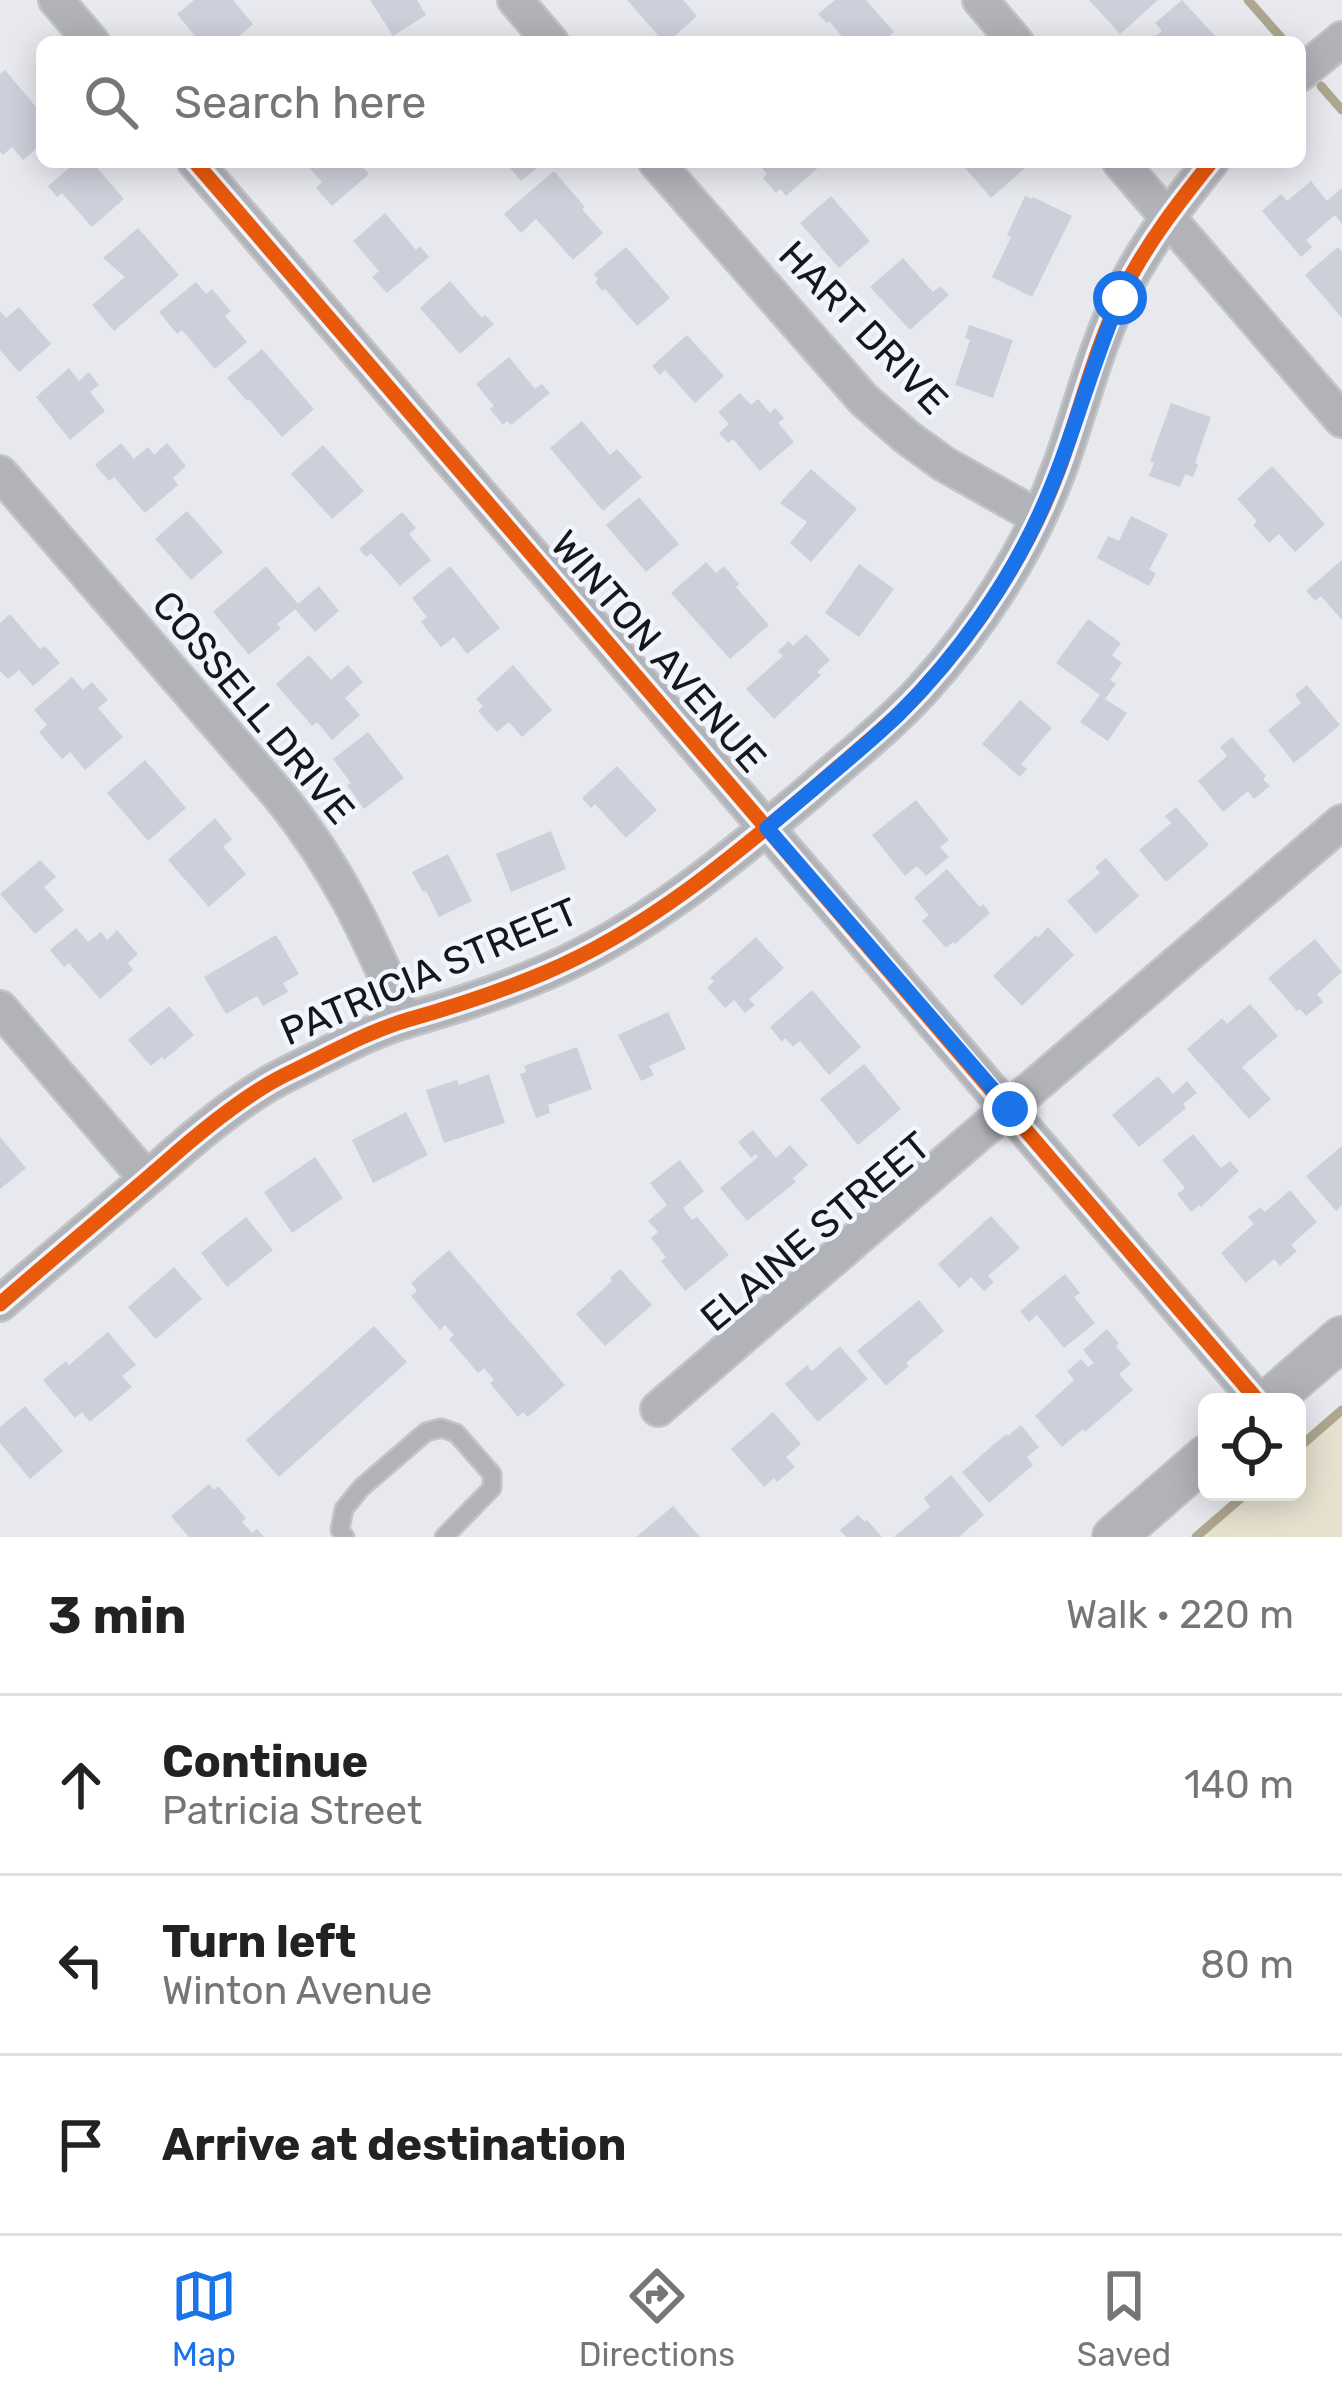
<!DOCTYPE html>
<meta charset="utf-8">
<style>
body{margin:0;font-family:Rubik,sans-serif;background:#f6f6f6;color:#222}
.controls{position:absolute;right:36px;bottom:36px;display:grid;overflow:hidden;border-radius:18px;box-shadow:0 6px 30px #0003}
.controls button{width:108px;height:108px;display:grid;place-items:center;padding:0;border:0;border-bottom:3px solid #e0e0e0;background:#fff;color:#222;font:60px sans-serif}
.stop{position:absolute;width:36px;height:36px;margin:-27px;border:9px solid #1a73e8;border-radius:50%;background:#fff}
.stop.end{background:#1a73e8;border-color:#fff;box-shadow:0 3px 12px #0008}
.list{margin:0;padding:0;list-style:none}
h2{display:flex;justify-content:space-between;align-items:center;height:156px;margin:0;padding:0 48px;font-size:51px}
h2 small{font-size:39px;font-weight:400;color:#767676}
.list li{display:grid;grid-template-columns:78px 1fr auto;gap:36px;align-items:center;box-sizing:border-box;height:180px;padding:0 48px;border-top:3px solid #e0e0e0}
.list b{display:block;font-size:45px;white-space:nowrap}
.list p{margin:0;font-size:39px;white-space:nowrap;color:#767676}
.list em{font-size:39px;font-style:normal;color:#767676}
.icon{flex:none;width:66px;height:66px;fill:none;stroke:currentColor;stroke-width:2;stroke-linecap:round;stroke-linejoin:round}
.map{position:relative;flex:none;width:1342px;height:1537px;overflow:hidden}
.search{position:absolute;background:#fff;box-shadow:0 6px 30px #0003;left:36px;right:36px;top:36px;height:132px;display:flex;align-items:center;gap:30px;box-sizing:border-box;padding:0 42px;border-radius:18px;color:#767676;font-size:45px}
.sheet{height:696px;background:#fff}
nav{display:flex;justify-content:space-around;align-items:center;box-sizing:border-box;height:168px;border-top:3px solid #e0e0e0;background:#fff;font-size:33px;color:#767676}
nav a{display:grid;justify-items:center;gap:6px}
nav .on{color:#1a73e8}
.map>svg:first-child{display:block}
.green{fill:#e6e0cf}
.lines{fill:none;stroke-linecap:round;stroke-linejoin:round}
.stream{stroke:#aea68e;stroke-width:9}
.building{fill:#cdd0da}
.service-casing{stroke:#c2c4c7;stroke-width:21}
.minor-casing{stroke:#c2c4c7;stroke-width:38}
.tertiary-casing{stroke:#c2c4c7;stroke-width:46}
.service{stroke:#b1b3b9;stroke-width:16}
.minor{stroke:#b1b3b9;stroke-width:33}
.tertiary{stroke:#b1b3b9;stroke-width:42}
.cycleway-casing{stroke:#f1f5fe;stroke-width:22}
.cycleway{stroke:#e8590c;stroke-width:15}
.route{stroke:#1a73e8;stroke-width:15}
.labels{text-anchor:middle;stroke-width:9;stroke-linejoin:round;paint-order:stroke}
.street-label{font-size:39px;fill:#16171a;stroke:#f1f5fe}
</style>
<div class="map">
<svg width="1342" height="1537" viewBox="0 0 1342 1537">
<rect width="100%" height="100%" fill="#e7e9ee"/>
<path class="green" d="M1342 1411V1537H1196L1248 1492H1297V1450Z"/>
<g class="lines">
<path class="stream" d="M1248 0 1285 42
M1321 86 1342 110
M1297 1449 1342 1410
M1196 1537 1248 1492"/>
</g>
<path class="building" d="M194 0H233L253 24 232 42H200L177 14Z
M370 0H417L426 15 393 36Z
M627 0H683L697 16 668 42H664Z
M835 0H866L894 32 882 42H847L829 21 827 23 818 14Z
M1089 0H1158L1120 34Z
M1182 0 1217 38 1215 40 1217 42H1148L1162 31 1155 23Z
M5 70 42 114V144L23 160 12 147 3 155 0 152V74Z
M76 162H92L124 199 92 227 62 193 57 197 48 186Z
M304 162H358L369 174 332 206 316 188 322 182Z
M505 162H544L521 181Z
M757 162H817L820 166 786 196 780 189 776 193 763 178 767 174Z
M960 162H1018L1024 169 991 198Z
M554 171 585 207 582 209 603 233 573 260 536 219 521 233 504 214Z
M1311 181 1327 201 1342 188V224L1335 215 1306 240 1312 247 1301 257 1262 211 1281 194 1287 201Z
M831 196 870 241 839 268 800 223Z
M1025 196 1032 199 1033 197 1072 216 1032 297 992 277 1011 237 1007 235Z
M385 213 416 250 420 246 429 257 387 293 372 277 379 271 353 241Z
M138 228 179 275 114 331 92 305 125 277 103 258Z
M626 247 670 298 637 326 605 289 602 291 595 282 598 279 594 274Z
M1338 247 1342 252V318L1305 275Z
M903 258 933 292 940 286 949 295 910 330 870 287Z
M450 281 482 318 485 315 494 324 460 354 420 308Z
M196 282 206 294 212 289 231 311 225 316 247 342 215 369 182 330 177 334 159 312Z
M19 307 51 344 19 372 0 350V311L6 318Z
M969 325 1013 340 993 398 955 385 970 340 965 338Z
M687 335 724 376 695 403 665 370 660 375 652 366Z
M262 349 314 409 282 437 249 399 247 401 227 378Z
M509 357 535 389 542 384 550 393 511 425 507 421 503 425 490 409 494 406 476 384Z
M69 368 79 381 89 372 99 385 90 392 105 411 70 440 36 397Z
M740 393 751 405 758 399 770 413 775 408 784 418 778 423 794 442 760 471 733 439 728 443 719 433 729 424 718 412Z
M1171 403 1211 417 1195 463 1198 465 1193 477 1185 474 1180 487 1149 476 1154 463 1150 461Z
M582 421 610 455 617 449 642 477 603 511 550 448Z
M121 443 134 459 148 447 154 455 167 443 186 466 173 478 178 485 145 513 114 477 109 481 95 465Z
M323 445 364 491 332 519 291 474Z
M1272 466 1325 524 1295 552 1279 534 1269 543 1253 525 1257 521 1237 499Z
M811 469 857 509 811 562 790 543 807 522 780 503Z
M639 497 679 544 646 572 606 525Z
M187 511 223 552 191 580 155 539Z
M402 512 416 528 409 534 431 560 400 586 371 553 366 557 359 549Z
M1131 516 1168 534 1149 570 1156 573 1149 586 1097 558 1108 536 1119 541Z
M1342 560V620L1321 596 1315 601 1306 591Z
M706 562 716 573 724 566 739 584 736 587 769 625 730 659 671 593Z
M859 564 894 589 859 637 825 613Z
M266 566 298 604 319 586 339 611 315 632 295 609 277 624 281 628 249 655 213 612Z
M450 566 500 628 467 654 454 637 441 647 421 622 427 617 412 598Z
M10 614 40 649 45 646 60 663 33 686 19 670 8 679 0 671V623Z
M1088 619 1121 643 1112 655 1122 663 1110 680 1116 684 1105 699 1127 713 1108 741 1080 722 1100 695 1056 663Z
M806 634 830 660 817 672 821 675 774 719 746 689 783 656 778 651 789 641 793 646Z
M309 655 331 680 348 665 363 682 345 698 360 715 332 740 317 722 312 726 276 684Z
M513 665 552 710 522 737 509 722 497 732 478 711 483 706 476 699Z
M72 677 83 690 92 682 108 700 98 708 123 737 85 770 70 752 62 759 39 732 47 725 34 710Z
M1307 685 1340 725 1294 763 1268 730 1301 703 1295 695Z
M1020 700 1052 728 1021 764 1027 769 1020 777 982 744Z
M368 732 404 778 364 809 347 785 351 783 333 759Z
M1232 737 1266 776 1263 779 1270 786 1254 799 1248 791 1223 812 1198 781 1227 756 1220 747Z
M145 760 186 808 148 841 107 793Z
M617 766 657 810 626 838 595 804 591 808 582 798Z
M916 800 949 840 940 847 949 857 926 876 917 866 905 876 872 835Z
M1176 807 1209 845 1166 882 1139 850 1171 823 1165 816Z
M215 818 232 839 223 847 246 874 209 907 168 860Z
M551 831 566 869 511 892 496 854Z
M448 854 472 901 439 917 426 891 423 892 412 872Z
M1106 858 1139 896 1096 934 1067 901 1100 873 1095 867Z
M40 860 56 877 44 887 64 910 35 934 0 894Z
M947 869 980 907 983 904 990 913 955 944 953 942 946 948 922 921 929 915 914 898Z
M1048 927 1074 955 1022 1006 993 976 1036 935 1038 938Z
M76 928 88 942 101 932 107 940 117 930 138 954 128 963 133 970 100 999 69 963 64 967 50 950Z
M276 935 299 974 283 983 288 992 263 1006 257 996 226 1014 204 977Z
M756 937 784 968 749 999 755 1005 745 1013 734 1000 725 1008 707 988 714 981 710 978Z
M1315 939 1342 972 1317 994 1323 1002 1306 1016 1300 1009 1297 1011 1268 978Z
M812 990 861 1047 829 1075 800 1041 793 1047 785 1038 782 1042 770 1027Z
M1250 1004 1278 1036 1242 1067 1271 1099 1249 1119 1187 1049 1222 1018 1227 1024Z
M169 1006 194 1035 164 1060 162 1057 151 1066 128 1040Z
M668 1012 686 1049 649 1066 654 1075 641 1081 618 1035Z
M577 1047 592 1089 548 1105 550 1113 536 1118 520 1074 526 1072 524 1066Z
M864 1064 901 1109 858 1145 820 1099Z
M489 1074 505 1123 444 1143 426 1090 457 1080 459 1085Z
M1158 1076 1173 1094 1187 1081 1197 1093 1183 1104 1186 1108 1139 1147 1112 1115Z
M406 1112 428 1155 373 1183 352 1140Z
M753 1130 776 1158 790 1145 808 1165 793 1178 796 1182 747 1221 720 1188 758 1157 756 1154 751 1158 738 1142Z
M1193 1134 1221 1168 1230 1161 1239 1171 1201 1207 1199 1205 1191 1212 1177 1194 1185 1188 1162 1160Z
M0 1137 26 1168 0 1189Z
M1342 1146V1205L1336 1211 1306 1176Z
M315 1157 343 1198 292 1233 264 1192Z
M680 1160 704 1191 683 1208 692 1220 697 1217 729 1255 685 1291 661 1261 666 1257 651 1238 658 1232 648 1221 667 1205 650 1183Z
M1290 1190 1317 1222 1291 1245 1297 1251 1280 1266 1274 1259 1246 1283 1221 1253 1254 1224 1248 1217 1260 1207 1265 1212Z
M991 1216 1020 1248 988 1276 994 1282 984 1291 971 1277 959 1288 938 1264Z
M246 1217 273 1250 227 1287 201 1253Z
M449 1250 565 1385 528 1417 523 1412 518 1417 490 1383 494 1380 484 1368 478 1373 449 1339 454 1335 445 1325 440 1330 411 1296 417 1291 411 1283Z
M174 1267 202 1299 156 1339 128 1307Z
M620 1269 652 1305 605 1346 576 1314 612 1281 610 1278Z
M1065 1274 1080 1293 1074 1297 1095 1323 1064 1348 1037 1315 1029 1322 1020 1311Z
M919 1300 944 1331 906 1363 909 1366 886 1386 857 1351Z
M374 1326 407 1362 279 1477 246 1440Z
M1107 1329 1119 1343 1116 1346 1131 1364 1119 1374 1133 1390 1085 1432 1083 1429 1062 1447 1035 1416 1074 1380 1067 1371 1081 1359 1088 1367 1094 1363 1083 1350Z
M108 1332 136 1365 122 1376 132 1387 90 1422 82 1412 75 1418 43 1380 66 1361 69 1365Z
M840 1346 868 1379 818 1422 785 1384 807 1365 812 1371Z
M25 1406 63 1451 30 1479 0 1443V1427Z
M773 1412 801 1444 786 1457 795 1467 777 1482 774 1478 764 1487 731 1449Z
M1021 1425 1039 1447 1027 1457 1033 1465 989 1503 962 1472 1006 1434 1008 1436Z
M951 1475 984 1515 959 1537H894L930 1507 924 1498Z
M209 1484 214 1490 218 1486 246 1518 242 1522 252 1533 257 1529 264 1537H189L171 1516Z
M673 1506 700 1537H636Z
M858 1515 865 1522 867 1520 882 1537H846L840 1530Z"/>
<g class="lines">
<defs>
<path id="service" d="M345 1537 340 1530 344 1509 361 1488 426 1432 441 1428 456 1433 492 1474V1488L444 1537"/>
<path id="minor" d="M56 0 92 42
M515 0 551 42
M980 0 1016 42
M1300 74 1342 39
M195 162 1259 1402
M656 162 864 400 908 438 944 464 1038 517
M1120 162 1342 420
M0 473 279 795C338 868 369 935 405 1021
M0 1008 146 1178
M0 1304C55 1256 111 1210 166 1162 201 1131 248 1092 291 1072 328 1054 367 1032 407 1020 453 1007 499 992 544 973 646 930 729 860 813 789 849 757 888 727 921 691 979 628 1029 550 1059 469 1081 409 1095 347 1124 289 1147 243 1179 202 1211 162
M658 1409 1342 822"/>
<path id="tertiary" d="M1268 1402 1342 1338
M1114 1537 1207 1456"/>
</defs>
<use href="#service" class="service-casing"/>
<use href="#minor" class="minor-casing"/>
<use href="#tertiary" class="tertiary-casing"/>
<use href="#service" class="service"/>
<use href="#minor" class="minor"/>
<use href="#tertiary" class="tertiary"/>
<defs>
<path id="cycleway" d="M195 162 1259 1402
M0 1304C55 1256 111 1210 166 1162 201 1131 248 1092 291 1072 328 1054 367 1032 407 1020 453 1007 499 992 544 973 646 930 729 860 813 789 849 757 888 727 921 691 979 628 1029 550 1059 469 1081 409 1095 347 1124 289 1147 243 1179 202 1211 162"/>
</defs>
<use href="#cycleway" class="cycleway-casing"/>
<use href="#cycleway" class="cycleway"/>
</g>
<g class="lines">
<path class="route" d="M1010 1109 767 828C811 790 857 754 899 714 956 657 1007 586 1040 513 1072 443 1090 368 1120 298"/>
</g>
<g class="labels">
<g class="street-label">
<text transform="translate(864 327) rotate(46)" y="14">HART DRIVE</text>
<text transform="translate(659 651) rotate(49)" y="14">WINTON AVENUE</text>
<text transform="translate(254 707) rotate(50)" y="14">COSSELL DRIVE</text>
<text transform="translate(429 971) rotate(-23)" y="14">PATRICIA STREET</text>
<text transform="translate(815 1231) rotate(-40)" y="14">ELAINE STREET</text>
</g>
</g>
</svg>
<div class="controls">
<button><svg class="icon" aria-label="locate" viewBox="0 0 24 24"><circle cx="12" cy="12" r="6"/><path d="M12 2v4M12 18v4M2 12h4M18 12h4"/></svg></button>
</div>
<div class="stop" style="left:1120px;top:298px"></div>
<div class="stop end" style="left:1010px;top:1109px"></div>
<div class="search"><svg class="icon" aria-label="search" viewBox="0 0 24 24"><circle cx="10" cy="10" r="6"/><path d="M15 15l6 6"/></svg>Search here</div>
</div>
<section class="sheet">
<h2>3 min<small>Walk · 220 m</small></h2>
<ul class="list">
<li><svg class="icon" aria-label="ahead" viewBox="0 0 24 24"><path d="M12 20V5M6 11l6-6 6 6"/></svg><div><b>Continue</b><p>Patricia Street</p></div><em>140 m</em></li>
<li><svg class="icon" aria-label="left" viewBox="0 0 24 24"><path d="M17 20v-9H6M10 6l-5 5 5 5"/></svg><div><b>Turn left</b><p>Winton Avenue</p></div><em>80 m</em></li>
<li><svg class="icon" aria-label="arrive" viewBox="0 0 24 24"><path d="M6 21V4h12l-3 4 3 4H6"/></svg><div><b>Arrive at destination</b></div></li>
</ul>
</section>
<nav>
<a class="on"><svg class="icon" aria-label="map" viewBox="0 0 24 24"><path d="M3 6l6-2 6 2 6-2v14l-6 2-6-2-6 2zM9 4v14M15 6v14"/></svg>Map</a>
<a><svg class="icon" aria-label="directions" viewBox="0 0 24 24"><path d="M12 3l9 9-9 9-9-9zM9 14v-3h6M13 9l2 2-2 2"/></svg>Directions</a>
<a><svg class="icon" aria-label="saved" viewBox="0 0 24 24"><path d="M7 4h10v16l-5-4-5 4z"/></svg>Saved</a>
</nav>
